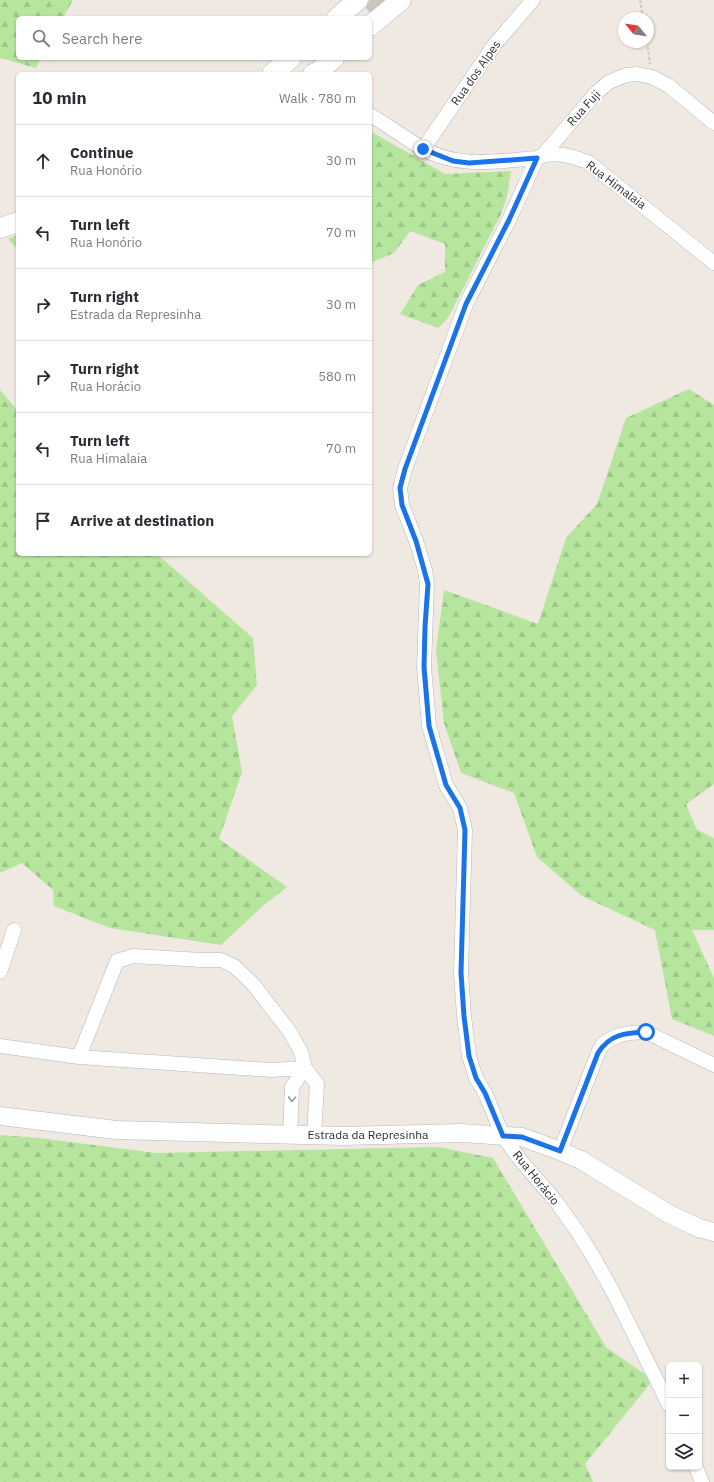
<!DOCTYPE html>
<meta charset="utf-8">
<style>
body{margin:0;font-family:"IBM Plex Sans",sans-serif;background:#f2f2f3;color:#2b2b33}
.controls{position:absolute;right:12px;bottom:12px;display:grid;overflow:hidden;border-radius:6px;box-shadow:0 1px 3px #0004}
.controls button{width:36px;height:36px;display:grid;place-items:center;padding:0;border:0;border-bottom:1px solid #e1e1e2;background:#fff;color:#2b2b33;font:20px sans-serif}
.compass{position:absolute;left:618px;top:12px;width:36px;height:36px;border-radius:50%;background:#fff;box-shadow:0 1px 3px #0004;rotate:300deg}
.stop{position:absolute;width:12px;height:12px;margin:-9px;border:3px solid #1a73e8;border-radius:50%;background:#fff}
.stop.end{background:#1a73e8;border-color:#fff;box-shadow:0 1px 4px #0008}
.list{margin:0;padding:0;list-style:none}
h2{display:flex;justify-content:space-between;align-items:center;height:52px;margin:0;padding:0 16px;font-size:17px}
h2 small{font-size:13px;font-weight:400;color:#7c7c81}
.list li{display:grid;grid-template-columns:26px 1fr auto;gap:12px;align-items:center;box-sizing:border-box;height:72px;padding:0 16px;border-top:1px solid #e1e1e2}
.list b{display:block;font-size:15px;white-space:nowrap}
.list p{margin:0;font-size:13px;white-space:nowrap;color:#7c7c81}
.list em{font-size:13px;font-style:normal;color:#7c7c81}
.icon{flex:none;width:22px;height:22px;fill:none;stroke:currentColor;stroke-width:2;stroke-linecap:round;stroke-linejoin:round}
.map{position:relative;flex:none;width:714px;height:1482px;overflow:hidden}
.search{position:absolute;background:#fff;box-shadow:0 1px 3px #0004;left:16px;top:16px;width:356px;height:44px;display:flex;align-items:center;gap:10px;box-sizing:border-box;padding:0 14px;border-radius:6px;color:#7c7c81;font-size:15px}
.panel{position:absolute;background:#fff;box-shadow:0 1px 3px #0004;left:16px;top:72px;width:356px;height:484px;border-radius:6px}
.map>svg:first-child{display:block}
.forest{fill:url(#forest-firs)}
.building{fill:#cbc7bf;stroke:#cbc5ba}
.lines{fill:none;stroke-linecap:round;stroke-linejoin:round}
.minor-casing{stroke:#b4b7c1;stroke-width:15}
.tertiary-casing{stroke:#b4b7c1;stroke-width:19}
.secondary-casing{stroke:#b4b7c1;stroke-width:21}
.path{stroke:#c9c9c9;stroke-width:2;stroke-dasharray:3 2;stroke-linecap:butt}
.minor{stroke:#fff;stroke-width:14}
.tertiary{stroke:#fff;stroke-width:18}
.secondary{stroke:#fff;stroke-width:20}
.oneway{stroke:#969696}
.route{stroke:#1a73e8;stroke-width:5}
.labels{text-anchor:middle;stroke-width:3.5;stroke-linejoin:round;paint-order:stroke}
.street-label{font-size:12px;fill:#2e2e2e;stroke:#fff}
</style>
<div class="map">
<svg width="714" height="1482" viewBox="0 0 714 1482">
<defs>
<pattern id="forest-firs" width="22" height="20" patternUnits="userSpaceOnUse"><rect width="22" height="20" fill="#b6e59e"/><path d="M5 1l3.5 6h-7zM16 11l3.5 6h-7z" fill="#9dc588"/></pattern>
</defs>
<rect width="100%" height="100%" fill="#efe9e1"/>
<path class="forest" d="M0 0H73L63 18H18V58H41L36 68 0 58Z
M370 131 445 174 511 171 507 196 501 214 448 318 438 328 400 314 418 285 445 272V244L410 231 394 253 370 263Z
M18 235V250L8 239Z
M689 389 714 405V784L686 804 697 830 714 838V930H692L714 978V1036L672 1019 655 930 582 896 537 857 514 793 461 773 444 723 436 650 444 590 538 624 566 538 597 504 626 418Z
M0 390 18 411V554H157L253 638 257 685 232 716 242 772 219 839 287 887 264 905 221 945 110 928 54 906 53 890 22 863 0 873Z
M0 1135 39 1138 156 1153 438 1147 493 1158 606 1347 653 1380 585 1464 593 1482H0Z"/>
<path class="building" d="M371 0H386L371 14 365 6Z"/>
<g class="lines">
<defs>
<path id="minor" d="M370 115C388 125 404 138 422 148 457 169 498 161 537 158 553 150 571 156 588 162L714 263
M423 149 495 44 533 0
M544 154 596 93 609 82 626 75 637 74 652 77 669 86 714 123
M537 158 509 220 466 304 405 469 400 488 402 505 416 541 425 570 427 584 424 667 429 726 446 785 460 808 465 830 461 973 464 1016 469 1056 476 1078 485 1093 503 1136 521 1161 555 1200 577 1231 594 1258 613 1292 669 1405
M0 972 14 930
M0 1046 79 1057 271 1070 305 1068
M79 1057 117 961 133 956 202 960H221L234 966 253 984 290 1032 301 1052 305 1068 317 1084 314 1135
M290 1135 292 1087 305 1068
M560 1151 598 1053 603 1044 611 1039 620 1035 630 1033 646 1032 714 1065
M696 1467 702 1482"/>
<path id="tertiary" d="M0 1116 116 1130 343 1136 461 1133 522 1137 560 1151 581 1160 669 1214 699 1228 714 1232"/>
<path id="secondary" d="M337 18 358 0
M370 26 401 0
M272 74 291 58
M313 74 318 72 334 58
M0 228 18 222"/>
</defs>
<use href="#minor" class="minor-casing"/>
<use href="#tertiary" class="tertiary-casing"/>
<use href="#secondary" class="secondary-casing"/>
<path class="path" d="M640 0 643 18
M647 42 650 64"/>
<use href="#minor" class="minor"/>
<use href="#tertiary" class="tertiary"/>
<use href="#secondary" class="secondary"/>
</g>
<defs><path id="oneway-chevron" d="M-2-3.5L2.5 0L-2 3.5" fill="none" stroke-width="1.6" stroke-linecap="round" stroke-linejoin="round"/></defs>
<use class="oneway" href="#oneway-chevron" transform="translate(292 1099) rotate(93)"/>
<g class="lines">
<path class="route" d="M423 149 453 161 469 163 537 158 509 220 466 304 405 469 400 488 402 505 416 541 428 584 425 627 424 667 429 726 446 785 460 808 465 830 461 973 464 1016 469 1056 476 1078 485 1093 503 1136 522 1137 560 1151 598 1053C610 1034 625 1033 646 1032"/>
</g>
<g class="labels">
<g class="street-label">
<text transform="translate(476 73) rotate(-55)" y="4">Rua dos Alpes</text>
<text transform="translate(584 108) rotate(-48)" y="4">Rua Fuji</text>
<text transform="translate(616 185) rotate(37)" y="4">Rua Himalaia</text>
<text x="368" y="1139">Estrada da Represinha</text>
<text transform="translate(536 1178) rotate(51)" y="4">Rua Horácio</text>
</g>
</g>
</svg>
<div class="controls">
<button>+</button>
<button>−</button>
<button><svg class="icon" aria-label="layers" viewBox="0 0 24 24"><path d="M12 4l9 5-9 5-9-5zM3 14l9 5 9-5"/></svg></button>
</div>
<svg class="compass" viewBox="-18 -18 36 36"><path d="M0-13l5 13h-10z" fill="#e53935"/><path d="M0 13l5-13h-10z" fill="#7c7c81"/></svg>
<div class="stop" style="left:646px;top:1032px"></div>
<div class="stop end" style="left:423px;top:149px"></div>
<div class="search"><svg class="icon" aria-label="search" viewBox="0 0 24 24"><circle cx="10" cy="10" r="6"/><path d="M15 15l6 6"/></svg>Search here</div>
<section class="panel">
<h2>10 min<small>Walk · 780 m</small></h2>
<ul class="list">
<li><svg class="icon" aria-label="ahead" viewBox="0 0 24 24"><path d="M12 20V5M6 11l6-6 6 6"/></svg><div><b>Continue</b><p>Rua Honório</p></div><em>30 m</em></li>
<li><svg class="icon" aria-label="left" viewBox="0 0 24 24"><path d="M17 20v-9H6M10 6l-5 5 5 5"/></svg><div><b>Turn left</b><p>Rua Honório</p></div><em>70 m</em></li>
<li><svg class="icon" aria-label="right" viewBox="0 0 24 24"><path d="M7 20v-9h11M14 6l5 5-5 5"/></svg><div><b>Turn right</b><p>Estrada da Represinha</p></div><em>30 m</em></li>
<li><svg class="icon" aria-label="right" viewBox="0 0 24 24"><path d="M7 20v-9h11M14 6l5 5-5 5"/></svg><div><b>Turn right</b><p>Rua Horácio</p></div><em>580 m</em></li>
<li><svg class="icon" aria-label="left" viewBox="0 0 24 24"><path d="M17 20v-9H6M10 6l-5 5 5 5"/></svg><div><b>Turn left</b><p>Rua Himalaia</p></div><em>70 m</em></li>
<li><svg class="icon" aria-label="arrive" viewBox="0 0 24 24"><path d="M6 21V4h12l-3 4 3 4H6"/></svg><div><b>Arrive at destination</b></div></li>
</ul>
</section>
</div>
